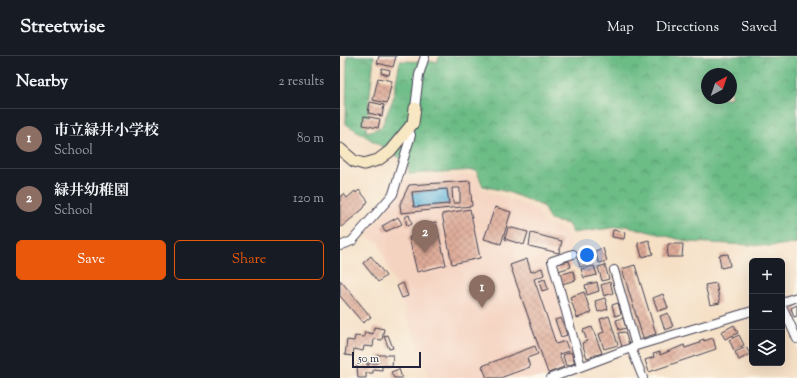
<!DOCTYPE html>
<meta charset="utf-8">
<style>
body{margin:0;font-family:"Sorts Mill Goudy","Noto Serif JP",serif;background:#20242c;color:#f1f3f6}
.controls{position:absolute;right:12px;bottom:12px;display:grid;overflow:hidden;border-radius:6px;box-shadow:0 4px 16px #0002}
.controls button{width:36px;height:36px;display:grid;place-items:center;padding:0;border:0;border-bottom:1px solid #363941;background:#171b24;color:#f1f3f6;font:20px sans-serif}
.compass{position:absolute;left:361px;top:12px;width:36px;height:36px;border-radius:50%;background:#171b24;box-shadow:0 4px 16px #0002;rotate:40deg}
.scale{position:absolute;left:12px;bottom:10px;width:69px;box-sizing:border-box;padding-left:4px;border:2px solid #22223b;border-top:0;font-size:11px;line-height:14px;white-space:nowrap;color:#22223b;-webkit-text-stroke:3px #fbf7ec;paint-order:stroke}
.you{position:absolute;left:247px;top:199px;width:14px;height:14px;margin:-10px;border:3px solid #fff;border-radius:50%;background:#1a73e8;box-shadow:0 0 0 6px #1a73e833}
.badge{display:grid;place-items:center;width:26px;height:26px;border-radius:50%;background:#ea580c;color:#fff;font-size:13px;font-weight:700}
.pin{position:absolute;translate:-50% -33px;filter:drop-shadow(0 1px 2px #0008)}
.pin::after{content:'';position:absolute;top:21px;width:14px;height:12px;background:inherit;clip-path:polygon(0 0,100% 0,50% 100%)}
.list{margin:0;padding:0;list-style:none}
h2{display:flex;justify-content:space-between;align-items:center;height:52px;margin:0;padding:0 16px;font-size:17px}
h2 small{font-size:13px;font-weight:400;color:#9ea1a6}
.list li{display:grid;grid-template-columns:26px 1fr auto;gap:12px;align-items:center;box-sizing:border-box;height:60px;padding:0 16px;border-top:1px solid #363941}
.list b{display:block;font-size:15px;white-space:nowrap}
.list p{margin:0;font-size:13px;white-space:nowrap;color:#9ea1a6}
.list em{font-size:13px;font-style:normal;color:#9ea1a6}
.actions{display:flex;gap:8px;padding:12px 16px}
.actions a{flex:1;padding:9px 0;border:1px solid #ea580c;border-radius:6px;text-align:center;font-size:14px;color:#ea580c}
.actions .main{background:#ea580c;color:#fff}
.icon{flex:none;width:22px;height:22px;fill:none;stroke:currentColor;stroke-width:2;stroke-linecap:round;stroke-linejoin:round}
.map{position:relative;flex:none;width:457px;height:322px;overflow:hidden}
header{display:flex;align-items:center;gap:24px;box-sizing:border-box;height:56px;padding:0 20px;background:#171b24;border-bottom:1px solid #363941}
header strong{font-size:19px}
nav{display:flex;gap:22px;margin-inline-start:auto;font-size:14px}
main{display:flex}
aside{flex:1;background:#171b24}
.map>svg:first-child{display:block}
.built{fill:#f5d3c1}
.forest{fill:url(#forest-crowns);stroke:#476f60;fill-rule:evenodd}
.water{fill:url(#water-waves);stroke:#406b8b}
.building{fill:url(#building-cross-hatch);fill-rule:evenodd}
.lines{fill:none;stroke-linecap:round;stroke-linejoin:round}
.street-casing{stroke:#423e50;stroke-width:10}
.secondary-casing{stroke:#423e50;stroke-width:13}
.street{stroke:#fff;stroke-width:8}
.secondary{stroke:#f7e8c3;stroke-width:11}
</style>
<header>
<strong>Streetwise</strong>
<nav><a>Map</a><a>Directions</a><a>Saved</a></nav>
</header>
<main>
<aside>
<h2>Nearby<small>2 results</small></h2>
<ul class="list">
<li><span class="badge" style="background:#8d6e63">1</span><div><b>市立緑井小学校</b><p>School</p></div><em>80 m</em></li>
<li><span class="badge" style="background:#8d6e63">2</span><div><b>緑井幼稚園</b><p>School</p></div><em>120 m</em></li>
</ul>
<div class="actions"><a class="main">Save</a><a>Share</a></div>
</aside>
<div class="map">
<svg width="457" height="322" viewBox="0 0 457 322">
<defs>
<pattern id="forest-crowns" width="20" height="18" patternUnits="userSpaceOnUse"><rect width="20" height="18" fill="#6cbc86"/><path d="M2 6a3 3 0 1 1 6 0M12 15a3 3 0 1 1 6 0" fill="none" stroke="#58986f"/></pattern>
<pattern id="water-waves" width="16" height="10" patternUnits="userSpaceOnUse"><rect width="16" height="10" fill="#5fb4db"/><path d="M0 5q4-4 8 0t8 0" fill="none" stroke="#4e92b3"/></pattern>
<pattern id="building-cross-hatch" width="8" height="8" patternUnits="userSpaceOnUse"><rect width="8" height="8" fill="#dfab98"/><path d="M0 0l8 8M0 8l8-8" fill="none" stroke="#b48b7d"/></pattern>
</defs>
<rect width="100%" height="100%" fill="#fbf7ec"/>
<filter id="ink" filterUnits="userSpaceOnUse"><feTurbulence type="fractalNoise" baseFrequency=".025" numOctaves="2"/><feDisplacementMap in="SourceGraphic" scale="8" xChannelSelector="R" yChannelSelector="G"/><feConvolveMatrix kernelMatrix="1 2 1 2 8 2 1 2 1" color-interpolation-filters="sRGB"/></filter>
<filter id="wash" filterUnits="userSpaceOnUse"><feTurbulence type="fractalNoise" baseFrequency=".012" numOctaves="4" result="noise"/><feDisplacementMap in="SourceGraphic" scale="16" xChannelSelector="R" yChannelSelector="G"/><feGaussianBlur stdDeviation="0.9" result="paint"/><feColorMatrix in="noise" values="0 0 0 0 0 0 0 0 0 0 0 0 0 0 0 0 0 1.4 0 .05"/><feComposite in="paint" operator="in"/></filter>
<g filter="url(#wash)">
<rect width="100%" height="100%" fill="#f5dfc5"/>
<path class="built" d="M136 118 141 133 196 153 205 167 227 176 231 196 206 202 235 302 232 309 202 322H90L39 187 27 180 57 138 63 123Z"/>
<path class="forest" d="M7 0H34L26 76 41 72 53 43 60 5 97 6 100 0H454L457 2V187L431 190 350 186 286 170 233 177 228 168 210 164 203 150 168 136 143 130 136 114 69 118 68 107 6 68ZM367 18H391V42H367Z"/>
<path class="water" d="M107 133 109 148 74 151 72 136Z"/>
<g id="blocks">
<path class="building" d="M39 0H56L53 11 37 7Z
M42 12 50 14 49 19 41 17Z
M38 22 52 25 47 47 33 44Z
M30 46 44 49 42 60 28 57Z
M24 60 40 63 38 72 23 69Z
M130 125 132 150 61 157 60 148 69 129ZM112 132H120V147H113ZM107 133 109 148 74 151 72 136Z
M19 134 28 145 23 153 0 172V141L4 138 7 142 15 135 16 137Z
M155 151 171 156 161 188 144 183Z
M130 153 140 202 112 208 102 158Z
M69 159 72 168 67 170 65 161Z
M58 161 62 168 45 176 42 170Z
M96 166 106 209 77 216 69 181 84 178 81 169Z
M168 171 188 176 184 189 165 183Z
M273 174 285 176 284 183 272 181Z
M191 177 222 185 219 197 189 190Z
M309 184 313 198 302 201 298 187Z
M328 188H343L342 201H327Z
M263 192 267 205 259 207 255 195Z
M252 198 254 207 240 211 237 202Z
M388 198 390 210 381 212 379 199Z
M31 200 46 220 38 226 23 207Z
M187 203 191 216 202 212 204 219 194 223 216 288 225 285 229 295 219 298 224 311 208 317 170 209Z
M229 205 231 211 218 215 217 208Z
M265 209 269 223 262 225 258 211Z
M295 209 316 278 303 282 282 213Z
M254 210 257 219 244 222 241 213Z
M233 215 236 224 222 228 219 219Z
M205 223 208 233 202 235 199 225Z
M0 224 31 261 23 267 0 240Z
M257 226 259 235 247 239 245 229Z
M270 226 273 237 264 240 261 229Z
M63 227 68 240 62 242 57 230Z
M376 227 380 247 370 249 365 229Z
M244 236 251 257 237 262 230 241Z
M323 238 328 252 318 255 313 242Z
M265 242 268 253 258 256 255 245Z
M278 247 281 258 275 260 272 249Z
M457 249V260L454 261 451 252Z
M328 257 333 271 325 274 320 260Z
M269 260 278 289 264 293 259 278 264 276 260 263Z
M221 262 227 279 221 281 215 264Z
M283 262 286 272 279 274 276 264Z
M394 269 398 277 385 283 381 276Z
M34 271 44 273 42 284 34 283 33 291 24 290 23 295 14 293 13 300 5 299 7 284 14 285 15 280 24 281 25 276 33 278Z
M252 271 262 297 247 302 242 287 247 285 243 274Z
M285 276 289 289 282 291 278 277Z
M48 279 53 292 49 293 44 280Z
M399 279 404 289 394 294 389 284Z
M373 282 376 293 309 316 305 304 314 301 313 298 320 296V299L344 289 345 292 360 287 359 285 364 283V285Z
M195 290 198 298 187 302 190 311 160 322H147L142 310Z
M406 291 410 298 399 304 395 296Z
M231 296 235 307 226 310 223 299Z
M37 299H53L52 310H42V314L33 313V317H26V322H18L17 309H19V305H27V309H29V307H37Z
M59 313 62 322H54L51 316Z"/>
</g>
</g>
<g filter="url(#ink)">
<use href="#blocks" fill-opacity="0" stroke="#423e50" stroke-width="1"/>
<g class="lines">
<defs>
<path id="street" d="M75 52 79 19 85 0
M0 190 12 185 53 138 71 79 68 73
M233 198 212 205 241 310
M274 214 296 290
M442 246 457 241
M442 250 457 283
M291 292 303 322
M211 322 296 290 412 255"/>
<path id="secondary" d="M0 93 14 105 24 108 38 104 50 95 73 67 75 52"/>
</defs>
<use href="#street" class="street-casing"/>
<use href="#secondary" class="secondary-casing"/>
<use href="#street" class="street"/>
<use href="#secondary" class="secondary"/>
</g>
</g>
</svg>
<div class="controls">
<button>+</button>
<button>−</button>
<button><svg class="icon" aria-label="layers" viewBox="0 0 24 24"><path d="M12 4l9 5-9 5-9-5zM3 14l9 5 9-5"/></svg></button>
</div>
<svg class="compass" viewBox="-18 -18 36 36"><path d="M0-13l5 13h-10z" fill="#e53935"/><path d="M0 13l5-13h-10z" fill="#9ea1a6"/></svg>
<div class="scale">50 m</div>
<div class="you"></div>
<div class="pin badge" style="left:142px;top:252px;background:#8d6e63">1</div>
<div class="pin badge" style="left:85px;top:197px;background:#8d6e63">2</div>
</div>
</main>
